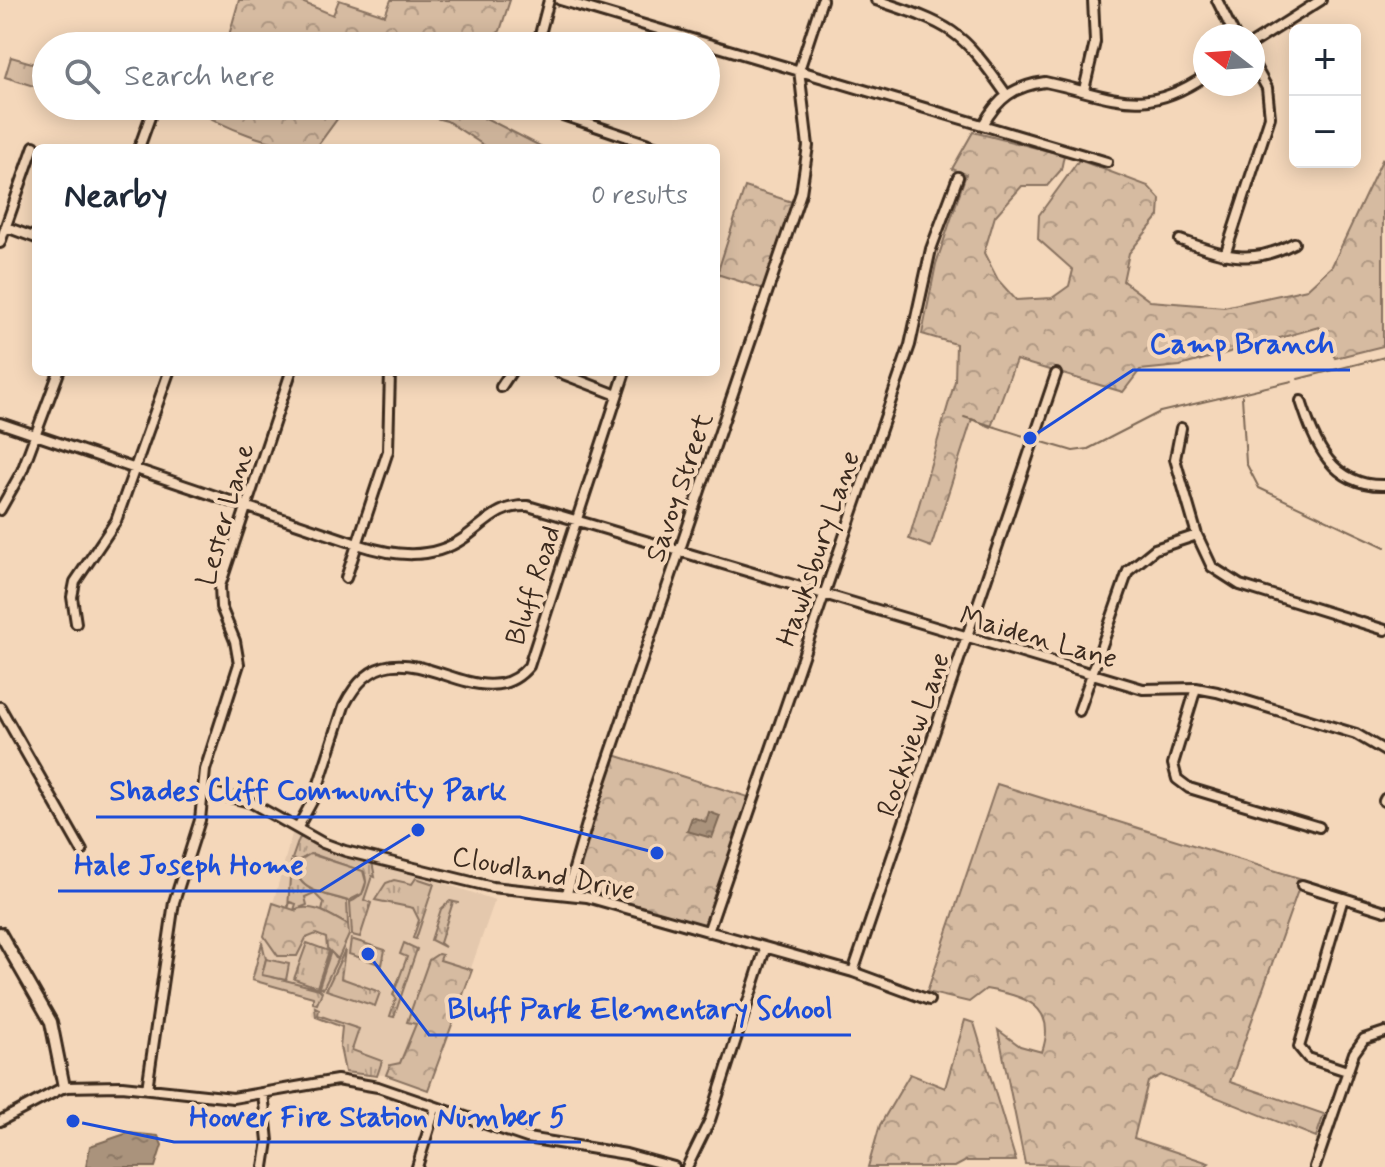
<!DOCTYPE html>
<meta charset="utf-8">
<style>
body{margin:0;font-family:Mynerve,sans-serif;background:#f2f2f3;color:#1f2937}
.controls{position:absolute;right:24px;top:24px;display:grid;overflow:hidden;border-radius:12px;box-shadow:0 4px 20px #0003}
.controls button{width:72px;height:72px;display:grid;place-items:center;padding:0;border:0;border-bottom:2px solid #e0e1e3;background:#fff;color:#1f2937;font:40px sans-serif}
.compass{position:absolute;left:1193px;top:24px;width:72px;height:72px;border-radius:50%;background:#fff;box-shadow:0 4px 20px #0003;rotate:287deg}
.list{margin:0;padding:0;list-style:none}
h2{display:flex;justify-content:space-between;align-items:center;height:104px;margin:0;padding:0 32px;font-size:34px}
h2 small{font-size:26px;font-weight:400;color:#747a83}
.icon{flex:none;width:44px;height:44px;fill:none;stroke:currentColor;stroke-width:2;stroke-linecap:round;stroke-linejoin:round}
.map{position:relative;flex:none;width:1385px;height:1167px;overflow:hidden}
.search{position:absolute;background:#fff;box-shadow:0 4px 20px #0003;left:32px;top:32px;width:688px;height:88px;display:flex;align-items:center;gap:20px;box-sizing:border-box;padding:0 28px;border-radius:44px;color:#747a83;font-size:30px}
.panel{position:absolute;background:#fff;box-shadow:0 4px 20px #0003;left:32px;top:144px;width:688px;height:232px;border-radius:12px}
.map>svg:first-child{display:block}
.built{fill:#e4c8ad}
.grass{fill:url(#grass-tufts);stroke:#887260;stroke-width:2}
.forest{fill:url(#forest-crowns);stroke:#887260;stroke-width:2}
.pitch{fill:#d6bba1;stroke:#887260;stroke-width:2}
.water{fill:url(#water-ripples);stroke:#7e6956;stroke-width:2}
.lines{fill:none;stroke-linecap:round;stroke-linejoin:round}
.stream{stroke:#7e6956;stroke-width:2}
.minor-casing{stroke:#3b2a1e;stroke-width:14}
.tertiary-casing{stroke:#3b2a1e;stroke-width:16}
.minor{stroke:#f4d7ba;stroke-width:8}
.tertiary{stroke:#f4d7ba;stroke-width:10}
.labels{text-anchor:middle;stroke-width:8;stroke-linejoin:round;paint-order:stroke}
.street-label{font-size:28px;fill:#3b2a1e;stroke:#f4d7ba}
.leader{fill:none;stroke:#1d4ed8;stroke-width:3}
.callout-dot{fill:#1d4ed8;stroke:#f4d7ba;stroke-width:3}
.callout-label{font-size:30px;text-anchor:middle;font-weight:bold;fill:#1d4ed8;stroke:#f4d7ba;stroke-width:8;stroke-linejoin:round;paint-order:stroke}
</style>
<div class="map">
<svg width="1385" height="1167" viewBox="0 0 1385 1167">
<defs>
<pattern id="grass-tufts" width="24" height="20" patternUnits="userSpaceOnUse" patternTransform="scale(2)"><rect width="24" height="20" fill="#d6bba1"/><path d="M3 7l-1-3M5 7V3M7 7l1-3M15 17l-1-3M17 17v-4M19 17l1-3" fill="none" stroke="#af9883"/></pattern>
<pattern id="forest-crowns" width="20" height="18" patternUnits="userSpaceOnUse" patternTransform="scale(2)"><rect width="20" height="18" fill="#d6bba1"/><path d="M2 6a3 3 0 1 1 6 0M12 15a3 3 0 1 1 6 0" fill="none" stroke="#af9883"/></pattern>
<pattern id="water-ripples" width="26" height="14" patternUnits="userSpaceOnUse" patternTransform="scale(2)"><rect width="26" height="14" fill="#aa937c"/><path d="M2 4q2-2 4 0t4 0M15 11q2-2 4 0t4 0" fill="none" stroke="#8c7865"/></pattern>
</defs>
<rect width="100%" height="100%" fill="#f4d7ba"/>
<filter id="ink" filterUnits="userSpaceOnUse"><feTurbulence type="fractalNoise" baseFrequency=".0125" numOctaves="2"/><feDisplacementMap in="SourceGraphic" scale="16" xChannelSelector="R" yChannelSelector="G"/><feConvolveMatrix kernelMatrix="1 2 1 2 8 2 1 2 1" color-interpolation-filters="sRGB"/></filter>
<g filter="url(#ink)">
<path class="built" d="M292 834 495 900 428 1090 386 1075 345 1072 340 1047 342 1027 312 1015 313 997 252 980Z"/>
<path class="grass" d="M303 836 372 862 375 877 372 876 364 900 371 903 360 937 352 935 350 902C363 897 369 885 364 872L313 854 297 861 292 859 299 839Z
M291 862 296 864C294 891 326 894 347 901L348 925 322 911 324 903 314 893 305 897 307 905 294 910 296 904 290 902 288 909Z
M416 878 434 884 416 939 413 938 419 920 413 908 375 900 386 883 394 880 412 884Z
M450 901 459 903 453 902 440 943 445 947 431 940 441 909Z
M351 939 385 950 382 965 349 954Z
M262 943 266 959 262 974 319 989 322 992 317 1004 313 1003V997L252 980Z
M307 943 329 951 317 987 294 979Z
M404 943 417 949 394 1017 390 1016 396 998 393 995 407 957 400 954Z
M345 950 341 978 380 992 375 1006 326 990Z
M331 951 337 960 323 989 319 987Z
M315 1007 319 1009 318 1015 359 1029 352 1050 382 1061 377 1076 345 1072 340 1047 342 1027 316 1017Z"/>
<path class="forest" d="M239 0H297L333 15 339 0 385 15 391 0H510L500 31 479 46H226Z
M11 57 46 67V90L5 77Z
M189 106H390L338 118 316 148C274 148 224 128 189 106Z
M390 106H469L470 110 544 148H488L447 121Z
M973 132 1064 155 1061 170 1047 186H1022L995 216 984 253 998 280 1016 300 1052 298 1069 286 1073 270 1038 239 1039 215 1079 160 1148 186 1160 199 1159 216 1129 253 1123 281 1150 301 1224 307 1307 289 1332 266 1383 158V346L1335 358 1319 327 1180 366 1140 370 1123 392 1016 360 991 427 972 419 931 547 909 539 955 381 956 344 922 334 936 264 966 174 952 169Z
M745 187 792 202 764 289 717 274Z
M614 755 751 798 707 926 572 886Z
M997 784 1302 879 1230 1082 1324 1114 1316 1137 1161 1075 1148 1082 1134 1138 1209 1163 1204 1167 1025 1164 998 1030 1020 1046 1042 1052C1058 1005 1024 996 986 989L969 1002 927 992Z
M273 903 294 910C313 902 331 916 348 925L349 935 338 959 327 948 326 938 316 934 306 938 297 956H278L264 936Z
M438 954 442 955 440 960 472 970 428 1090 386 1075 390 1065 400 1063 416 1024 407 1022 429 960Z
M965 1020 974 1023 1016 1161H966L955 1167H868L880 1125 910 1074 945 1088Z"/>
<path class="pitch" d="M310 854 363 871 366 882 362 894 348 901C327 894 292 891 297 862Z
M266 959 289 964 286 980 262 975Z"/>
<path class="water" d="M709 812 720 816 712 838 687 831 692 817 706 822Z
M128 1133 158 1136 162 1145 155 1167H86L90 1146Z"/>
<g class="lines">
<path class="stream" d="M1298 379 1385 357
M1242 396 1246 463 1259 488 1385 547
M964 417 1030 438
M1039 441 1073 451 1088 449 1160 412 1292 381"/>
<defs>
<path id="minor" d="M560 0 1107 162
M876 0C951 25 960 28 1006 94
M1217 0 1235 36
M1253 43 1321 0
M537 46 549 0
M1084 90 1095 42 1093 0
M548 106 560 114 660 148
M983 125C998 98 1014 86 1045 82 1113 96 1142 119 1205 76
M139 148 154 106
M6 227 36 238
M1180 240C1225 255 1249 267 1294 243
M0 243 34 146
M1225 255 1270 117 1267 88 1253 63
M558 372 617 395
M501 387 511 372
M1301 401C1315 444 1332 487 1385 485
M0 423 357 544C393 556 431 561 464 538 487 522 498 505 528 506L1143 689 1196 688 1217 692 1356 734 1385 751
M1181 428 1175 459 1197 535 1212 567 1240 585 1385 630
M0 510 22 471 59 372
M346 578 388 451 390 372
M76 623 72 597 75 582 116 521 169 372
M1196 688 1173 764 1177 779 1189 788 1319 827
M0 707 82 851
M1079 711 1128 571 1155 549 1197 535
M201 790 250 802 323 843 345 851 492 887 587 897 853 972 929 1000
M1384 801 1385 799
M298 827 315 796 344 706C394 605 477 729 529 666L625 372
M1302 885 1385 911
M567 893 589 817 801 193 808 146 799 70 822 0
M1343 898 1299 1047 1308 1058 1347 1071
M708 932 910 345 931 249 958 177
M853 972 1056 374
M147 1089 174 902 200 820 205 770 239 664 235 641 221 607 220 586 291 372
M263 1093 268 1141 264 1167
M0 1121 64 1087 122 1086 233 1098 337 1080 378 1087 527 1138 626 1154 674 1167
M417 1167 435 1109
M687 1167 710 1120 765 949
M1315 1167 1354 1053 1364 1039 1385 1032"/>
<path id="tertiary" d="M0 933 51 1022 64 1087"/>
</defs>
<use href="#minor" class="minor-casing"/>
<use href="#tertiary" class="tertiary-casing"/>
<use href="#minor" class="minor"/>
<use href="#tertiary" class="tertiary"/>
</g>
</g>
<g class="labels">
<g class="street-label">
<text transform="translate(678 487) rotate(-71)" y="10">Savoy Street</text>
<text transform="translate(224 514) rotate(-74)" y="10">Lester Lane</text>
<text transform="translate(817 548) rotate(-71)" y="10">Hawksbury Lane</text>
<text transform="translate(532 585) rotate(-72)" y="10">Bluff Road</text>
<text transform="translate(1039 636) rotate(16)" y="10">Maiden Lane</text>
<text transform="translate(912 734) rotate(-71)" y="10">Rockview Lane</text>
<text transform="translate(544 872) rotate(11)" y="10">Cloudland Drive</text>
</g>
</g>
<path class="leader" d="M1030 438L1133 370H1350M657 853L520 817H96M418 830L320 891H58M368 954L429 1035H851M73 1121L174 1142H581"/>
<g class="callout-dot">
<circle cx="1030" cy="438" r="8"/>
<circle cx="657" cy="853" r="8"/>
<circle cx="418" cy="830" r="8"/>
<circle cx="368" cy="954" r="8"/>
<circle cx="73" cy="1121" r="8"/>
</g>
<g class="callout-label">
<text x="1242" y="353">Camp Branch</text>
<text x="308" y="800">Shades Cliff Community Park</text>
<text x="189" y="874">Hale Joseph Home</text>
<text x="640" y="1018">Bluff Park Elementary School</text>
<text x="378" y="1126">Hoover Fire Station Number 5</text>
</g>
</svg>
<div class="controls">
<button>+</button>
<button>−</button>
</div>
<svg class="compass" viewBox="-18 -18 36 36"><path d="M0-13l5 13h-10z" fill="#e53935"/><path d="M0 13l5-13h-10z" fill="#747a83"/></svg>
<div class="search"><svg class="icon" aria-label="search" viewBox="0 0 24 24"><circle cx="10" cy="10" r="6"/><path d="M15 15l6 6"/></svg>Search here</div>
<section class="panel">
<h2>Nearby<small>0 results</small></h2>
<ul class="list">
</ul>
</section>
</div>
